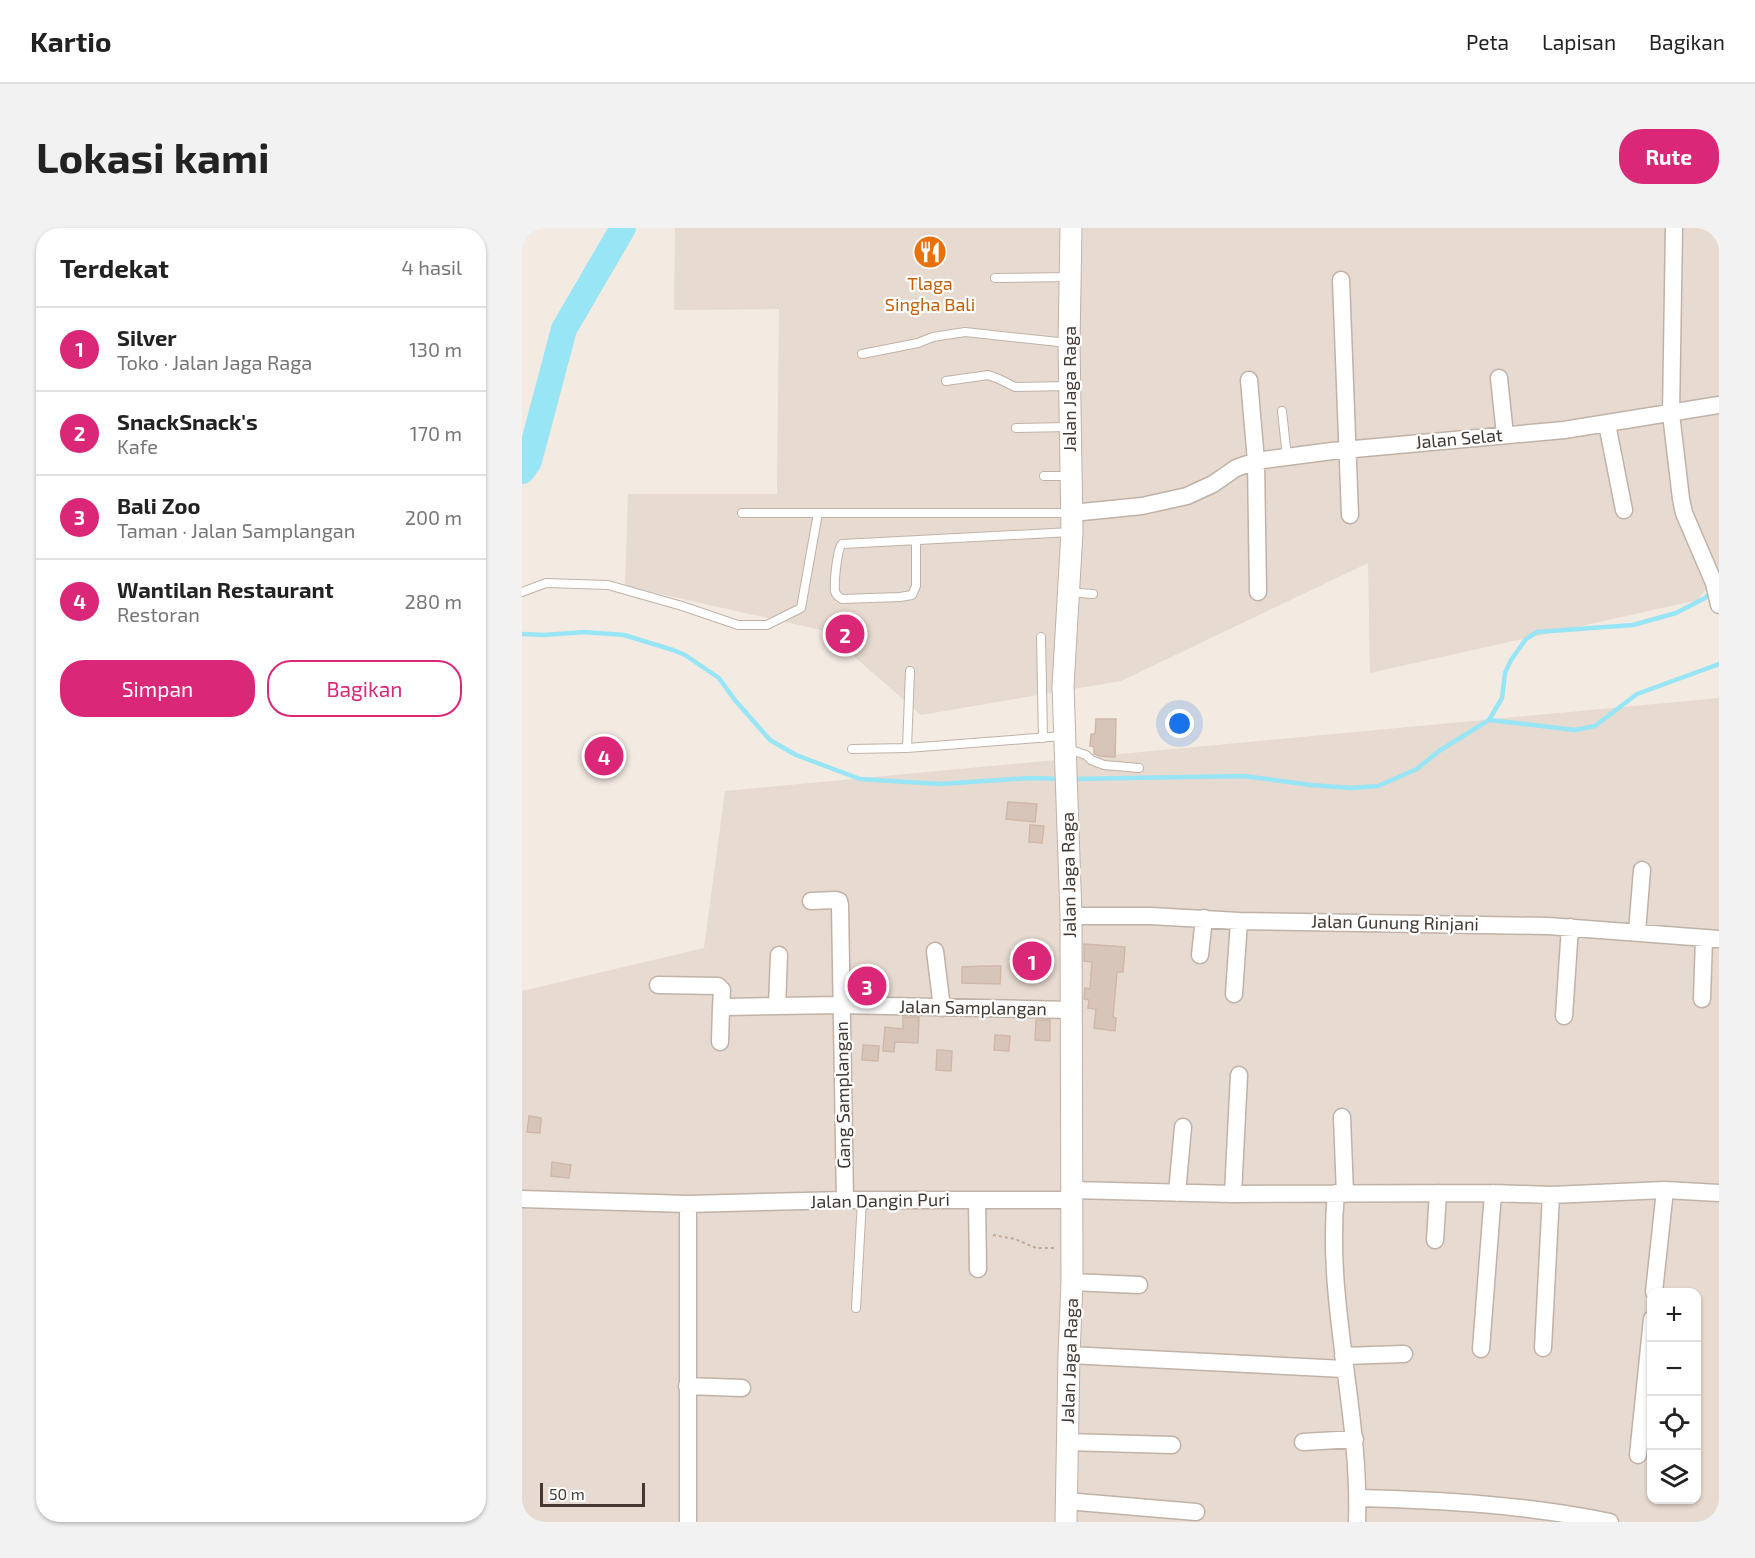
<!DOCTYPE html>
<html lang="id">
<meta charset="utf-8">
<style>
body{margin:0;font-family:"Exo 2",sans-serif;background:#f2f2f2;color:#222}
.controls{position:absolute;right:18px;bottom:18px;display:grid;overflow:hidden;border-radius:12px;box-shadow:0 2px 4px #0004}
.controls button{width:54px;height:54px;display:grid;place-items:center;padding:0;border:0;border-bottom:2px solid #e0e0e0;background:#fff;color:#222;font:30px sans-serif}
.scale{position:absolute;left:18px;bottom:15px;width:105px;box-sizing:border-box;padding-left:6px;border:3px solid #443932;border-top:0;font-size:16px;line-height:21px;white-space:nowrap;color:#443932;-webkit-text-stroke:4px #fff;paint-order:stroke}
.you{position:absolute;left:658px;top:496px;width:21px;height:21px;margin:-15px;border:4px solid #fff;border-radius:50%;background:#1a73e8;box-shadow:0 0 0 9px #1a73e833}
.badge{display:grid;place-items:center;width:39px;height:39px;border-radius:50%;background:#db2777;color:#fff;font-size:20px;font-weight:700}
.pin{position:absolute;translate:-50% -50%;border:3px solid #fff;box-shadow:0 2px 6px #0006}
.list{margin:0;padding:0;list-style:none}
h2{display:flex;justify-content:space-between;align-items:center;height:78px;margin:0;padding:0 24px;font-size:26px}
h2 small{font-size:20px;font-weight:400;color:#767676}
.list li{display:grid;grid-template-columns:39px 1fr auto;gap:18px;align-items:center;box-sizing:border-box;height:84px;padding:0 24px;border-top:2px solid #e0e0e0}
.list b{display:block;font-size:22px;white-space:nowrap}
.list p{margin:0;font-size:20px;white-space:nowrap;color:#767676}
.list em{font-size:20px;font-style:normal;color:#767676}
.actions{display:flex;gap:12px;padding:18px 24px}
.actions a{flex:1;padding:14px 0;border:2px solid #db2777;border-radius:24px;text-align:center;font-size:21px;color:#db2777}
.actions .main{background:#db2777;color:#fff}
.icon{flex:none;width:33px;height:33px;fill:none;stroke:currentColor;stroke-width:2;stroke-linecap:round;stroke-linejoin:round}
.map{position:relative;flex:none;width:1197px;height:1294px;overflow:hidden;border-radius:24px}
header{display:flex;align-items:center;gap:36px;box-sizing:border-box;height:84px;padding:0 30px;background:#fff;border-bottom:2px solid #e0e0e0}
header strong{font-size:28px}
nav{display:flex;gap:33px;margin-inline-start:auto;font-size:21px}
.intro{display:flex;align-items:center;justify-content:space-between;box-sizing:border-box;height:144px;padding:0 36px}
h1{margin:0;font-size:42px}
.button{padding:15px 27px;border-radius:24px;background:#db2777;color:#fff;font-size:21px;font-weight:700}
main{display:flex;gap:36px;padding:0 36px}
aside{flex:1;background:#fff;border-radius:24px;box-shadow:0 2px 4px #0004}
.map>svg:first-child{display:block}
.residential{fill:#e7dad0;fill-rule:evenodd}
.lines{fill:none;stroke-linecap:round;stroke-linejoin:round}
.stream{stroke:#98e5f5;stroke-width:4.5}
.river{stroke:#98e5f5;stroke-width:26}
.building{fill:#d8c5ba;stroke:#d0b8a9;stroke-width:1.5}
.service-casing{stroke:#c1b2a7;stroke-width:10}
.minor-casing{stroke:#c1b2a7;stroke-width:19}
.tertiary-casing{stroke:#c1b2a7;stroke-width:23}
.path{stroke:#c1a794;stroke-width:2;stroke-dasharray:3 3;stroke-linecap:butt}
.service{stroke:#fff;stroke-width:8}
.minor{stroke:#fff;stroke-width:16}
.tertiary{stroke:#fff;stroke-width:21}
.labels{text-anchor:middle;stroke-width:4.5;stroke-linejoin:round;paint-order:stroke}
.food-label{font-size:18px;fill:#c56008;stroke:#fff}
.street-label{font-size:18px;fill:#443932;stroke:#fff}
</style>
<header>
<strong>Kartio</strong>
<nav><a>Peta</a><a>Lapisan</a><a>Bagikan</a></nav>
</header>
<div class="intro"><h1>Lokasi kami</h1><a class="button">Rute</a></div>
<main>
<aside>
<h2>Terdekat<small>4 hasil</small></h2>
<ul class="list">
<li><span class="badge">1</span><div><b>Silver</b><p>Toko · Jalan Jaga Raga</p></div><em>130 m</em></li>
<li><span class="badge">2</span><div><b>SnackSnack's</b><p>Kafe</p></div><em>170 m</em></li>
<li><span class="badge">3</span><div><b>Bali Zoo</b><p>Taman · Jalan Samplangan</p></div><em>200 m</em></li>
<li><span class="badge">4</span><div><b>Wantilan Restaurant</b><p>Restoran</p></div><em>280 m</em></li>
</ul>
<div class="actions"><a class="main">Simpan</a><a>Bagikan</a></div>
</aside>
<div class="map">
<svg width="1197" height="1294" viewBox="0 0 1197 1294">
<rect width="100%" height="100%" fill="#f3eae2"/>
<path class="residential" d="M153 0H1197V343L1176 372 848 445 846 335 599 453 399 487 303 403 103 358 106 266H255L257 81 152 82Z
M1197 470V1294H0V763L182 720 203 563ZM1130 1064H1174V1272H1130Z"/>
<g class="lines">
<path class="stream" d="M0 406 22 407 62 404 102 407 151 422 163 427 197 450 212 471 248 512 274 527 338 551 418 556 508 550 540 551
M967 492 1053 502 1073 498 1115 466 1197 436
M551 551 722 548 789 557 829 560 856 558 895 541 917 523 967 492 980 470 983 445 989 432 1004 411 1015 404 1111 397 1154 385 1183 370 1190 363"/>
<path class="river" d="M0 243 7 233 42 101 101 0"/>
</g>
<path class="building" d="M574 491H594L593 529 578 528 572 526V519L568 518 569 506H573Z
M486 574 515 576 513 594 484 591Z
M508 597 522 598 520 615 507 614Z
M562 716 603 719 601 744H595L591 789 594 790 593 803 572 800 574 781 566 780 567 772 562 771 563 760 568 761 570 734 562 733Z
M465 738H479L478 756 440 755V739Z
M381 789H397L396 815 373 814 372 824 361 823 363 799 381 801Z
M514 792H528V813L513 812Z
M473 807 488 808 487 823 472 822Z
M341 817 357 818 356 833 340 832Z
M415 822 430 823 429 843 414 842Z
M7 888 19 890 18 905 5 904Z
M30 934 49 937 47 950 29 948Z"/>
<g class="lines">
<defs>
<path id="service" d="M473 50 548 49
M340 126 396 115 411 109 443 104 546 115
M424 153 466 147 477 151 493 159 547 158
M760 183 765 229
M494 200 548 199
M522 248H548
M220 285H550
M394 313V358L390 367 378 369 320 371C316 368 314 368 313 363 312 355 315 321 320 316L549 304
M0 364 24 355 86 357 160 378 216 397H245L279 380 296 285
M546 364 571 366
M519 409 521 510
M385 520 388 443
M543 520 564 527 569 532 582 537 617 540
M330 521 385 520 541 508
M334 1080 340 972"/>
<path id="minor" d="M1152 0 1149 186 1159 271 1162 285 1192 355 1197 377
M819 52 828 287
M977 150 983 207
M727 152 734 233 736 364
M1085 196 1102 282
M550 285 620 278 665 268 691 256 714 240 734 233 810 223 1042 202 1197 177
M289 673 314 672 317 673 318 677 323 972
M549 688H629L717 693 1026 698 1197 711
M1115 704 1120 642
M413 723 420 780
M678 727 682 690
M136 757 196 758 200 762 199 780
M712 766 717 693
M1180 771 1182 710
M255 778 257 727
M1042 788 1048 699
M198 814 199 780 203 779 318 777 548 782
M820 889 823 966
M550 962 711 966 971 965 1029 967 1143 962 1197 965
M655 965 661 899
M814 965C803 1075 839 1184 835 1294
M711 966 717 847
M0 971 166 976 323 972H550
M455 972 456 1041
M913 1012 916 965
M550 1054 617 1057
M1132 1064 1143 962
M1021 1120 1029 967
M959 1121 971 965
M547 1127 822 1141
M821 1128 882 1126
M165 1158 220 1160
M545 1214 650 1217
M781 1214 833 1211
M1116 1227 1130 1091
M836 1270C921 1272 1004 1277 1088 1294
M544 1273 674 1284
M166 1294V976"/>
<path id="tertiary" d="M544 1294 547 1127 550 1054 549 688 541 458 550 304 547 115 549 0"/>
</defs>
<use href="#service" class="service-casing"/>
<use href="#minor" class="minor-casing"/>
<use href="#tertiary" class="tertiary-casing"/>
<path class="path" d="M471 1007 493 1011 514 1020H532"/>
<use href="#service" class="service"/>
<use href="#minor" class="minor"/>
<use href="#tertiary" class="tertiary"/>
</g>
<defs>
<symbol id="restaurant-disc" viewBox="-11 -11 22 22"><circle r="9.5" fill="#e8710a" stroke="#fff"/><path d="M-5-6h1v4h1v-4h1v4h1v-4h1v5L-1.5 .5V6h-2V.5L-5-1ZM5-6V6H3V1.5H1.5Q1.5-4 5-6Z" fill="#fff"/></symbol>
</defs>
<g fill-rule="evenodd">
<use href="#restaurant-disc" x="389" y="5" width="38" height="38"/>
</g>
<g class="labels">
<g class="food-label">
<text x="408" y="62">Tlaga<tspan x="408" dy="21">Singha Bali</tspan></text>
</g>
<g class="street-label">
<text transform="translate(548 161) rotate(-90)" y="6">Jalan Jaga Raga</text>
<text transform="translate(937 211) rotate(-5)" y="6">Jalan Selat</text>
<text transform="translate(547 647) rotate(-91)" y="6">Jalan Jaga Raga</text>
<text transform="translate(873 695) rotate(1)" y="6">Jalan Gunung Rinjani</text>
<text transform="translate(451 780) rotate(1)" y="6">Jalan Samplangan</text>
<text transform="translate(321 867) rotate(-91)" y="6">Gang Samplangan</text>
<text transform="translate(358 973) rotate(-1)" y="6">Jalan Dangin Puri</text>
<text transform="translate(548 1133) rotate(-88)" y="6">Jalan Jaga Raga</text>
</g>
</g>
</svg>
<div class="controls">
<button>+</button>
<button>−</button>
<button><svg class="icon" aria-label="locate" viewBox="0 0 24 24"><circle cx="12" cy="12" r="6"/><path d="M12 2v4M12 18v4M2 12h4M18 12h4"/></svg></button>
<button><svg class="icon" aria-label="layers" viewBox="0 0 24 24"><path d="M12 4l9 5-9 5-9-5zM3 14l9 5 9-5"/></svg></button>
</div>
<div class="scale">50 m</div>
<div class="you"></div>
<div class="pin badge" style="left:510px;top:733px">1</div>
<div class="pin badge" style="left:323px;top:406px">2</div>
<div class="pin badge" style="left:345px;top:758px">3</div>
<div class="pin badge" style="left:82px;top:528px">4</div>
</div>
</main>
